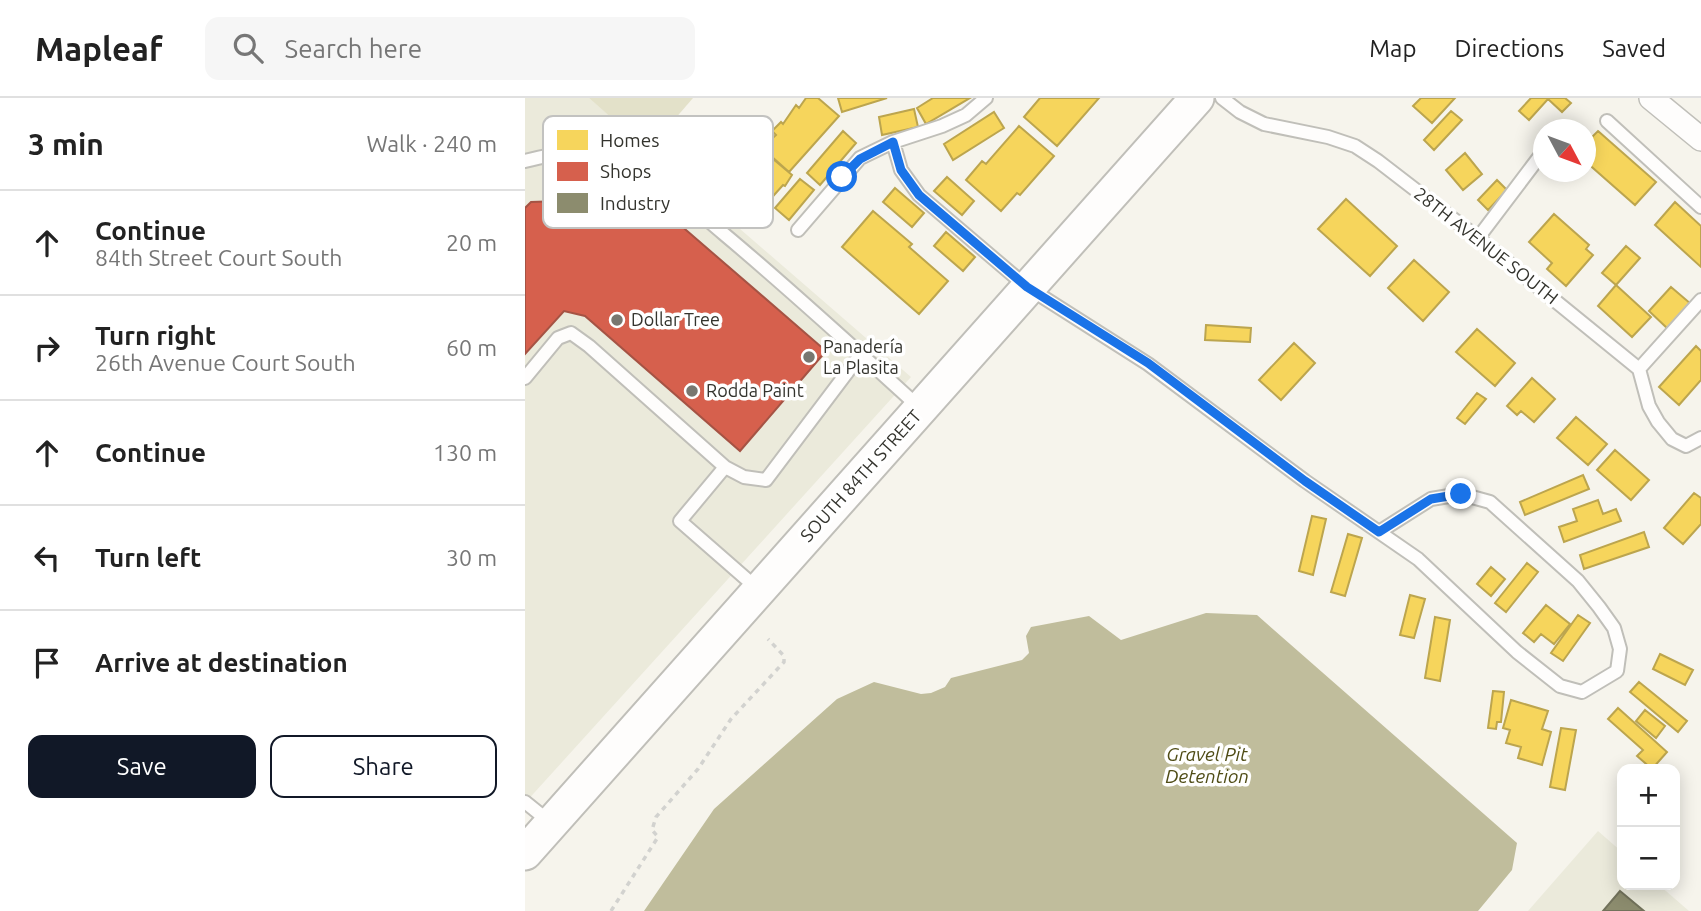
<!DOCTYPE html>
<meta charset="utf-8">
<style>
body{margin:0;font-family:Ubuntu,sans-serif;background:#f6f6f6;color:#222}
.controls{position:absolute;right:21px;bottom:21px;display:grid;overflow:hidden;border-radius:14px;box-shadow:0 4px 18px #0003}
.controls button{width:63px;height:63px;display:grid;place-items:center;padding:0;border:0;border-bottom:2px solid #e0e0e0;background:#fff;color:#222;font:35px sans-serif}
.compass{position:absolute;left:1008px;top:21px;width:63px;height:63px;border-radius:50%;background:#fff;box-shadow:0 4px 18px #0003;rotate:131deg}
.stop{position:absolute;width:21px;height:21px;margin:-16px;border:5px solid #1a73e8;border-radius:50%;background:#fff}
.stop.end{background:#1a73e8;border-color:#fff;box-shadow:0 2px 7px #0008}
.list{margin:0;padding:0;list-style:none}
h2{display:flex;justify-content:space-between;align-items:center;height:91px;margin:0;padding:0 28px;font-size:30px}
h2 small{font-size:23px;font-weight:400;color:#767676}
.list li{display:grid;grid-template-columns:46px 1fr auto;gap:21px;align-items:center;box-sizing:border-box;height:105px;padding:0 28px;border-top:2px solid #e0e0e0}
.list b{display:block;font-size:26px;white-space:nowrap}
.list p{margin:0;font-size:23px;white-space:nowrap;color:#767676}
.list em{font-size:23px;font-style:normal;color:#767676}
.actions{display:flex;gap:14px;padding:21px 28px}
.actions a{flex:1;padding:16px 0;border:2px solid #111827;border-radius:14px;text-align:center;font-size:24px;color:#111827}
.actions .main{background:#111827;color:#fff}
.icon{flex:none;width:38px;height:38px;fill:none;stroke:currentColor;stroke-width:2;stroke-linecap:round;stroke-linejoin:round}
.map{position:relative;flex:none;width:1176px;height:813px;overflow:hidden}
header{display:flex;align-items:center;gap:42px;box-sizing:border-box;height:98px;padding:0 35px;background:#fff;border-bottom:2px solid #e0e0e0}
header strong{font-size:33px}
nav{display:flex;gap:38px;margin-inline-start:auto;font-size:24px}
.search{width:490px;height:63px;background:#f6f6f6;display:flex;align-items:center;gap:18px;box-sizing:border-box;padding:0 24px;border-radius:14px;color:#767676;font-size:26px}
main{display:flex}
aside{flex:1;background:#fff}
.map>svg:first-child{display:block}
.built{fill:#ebeadb}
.green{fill:#e3e1c9}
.water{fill:#c0bd9c}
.homes{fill:#f6d55c;stroke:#bca54e;stroke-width:2}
.shops{fill:#d6604d;stroke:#a55344;stroke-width:2}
.industry{fill:#8c8c6e;stroke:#72725b;stroke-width:2}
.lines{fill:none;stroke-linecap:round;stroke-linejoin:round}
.service-casing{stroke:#c0bfb9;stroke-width:16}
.minor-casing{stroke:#c0bfb9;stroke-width:26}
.secondary-casing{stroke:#c0bfb9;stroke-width:37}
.path{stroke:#d2d2cf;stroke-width:3.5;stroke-dasharray:5 5;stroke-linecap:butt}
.service{stroke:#fefdfc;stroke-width:12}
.minor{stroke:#fefdfc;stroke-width:23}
.secondary{stroke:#fefdfc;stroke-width:33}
.route{stroke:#1a73e8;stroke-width:9}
.poi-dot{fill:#787770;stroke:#fff;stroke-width:2.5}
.labels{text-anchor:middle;stroke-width:7;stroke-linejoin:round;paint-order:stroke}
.street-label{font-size:18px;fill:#34342e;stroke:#fff}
.poi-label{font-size:18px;fill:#34342e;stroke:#fff;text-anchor:start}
.water-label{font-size:19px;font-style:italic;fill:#4f4c15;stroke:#fff}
.key{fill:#fff;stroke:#c2c2c0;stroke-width:2}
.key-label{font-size:19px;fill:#34342e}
</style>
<header>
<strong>Mapleaf</strong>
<div class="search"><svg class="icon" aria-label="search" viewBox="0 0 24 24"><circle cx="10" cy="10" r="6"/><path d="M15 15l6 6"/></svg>Search here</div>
<nav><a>Map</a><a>Directions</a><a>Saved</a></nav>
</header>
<main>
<aside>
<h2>3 min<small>Walk · 240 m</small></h2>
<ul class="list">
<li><svg class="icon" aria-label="ahead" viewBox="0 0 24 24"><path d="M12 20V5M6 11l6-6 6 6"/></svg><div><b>Continue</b><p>84th Street Court South</p></div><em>20 m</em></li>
<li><svg class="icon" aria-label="right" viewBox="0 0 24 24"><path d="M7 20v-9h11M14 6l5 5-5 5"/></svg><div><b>Turn right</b><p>26th Avenue Court South</p></div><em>60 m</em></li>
<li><svg class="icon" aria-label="ahead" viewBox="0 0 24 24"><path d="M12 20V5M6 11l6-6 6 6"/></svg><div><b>Continue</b></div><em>130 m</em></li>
<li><svg class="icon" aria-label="left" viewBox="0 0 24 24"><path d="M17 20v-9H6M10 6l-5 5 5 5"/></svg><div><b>Turn left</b></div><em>30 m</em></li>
<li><svg class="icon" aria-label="arrive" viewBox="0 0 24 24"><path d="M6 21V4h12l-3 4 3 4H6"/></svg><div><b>Arrive at destination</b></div></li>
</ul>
<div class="actions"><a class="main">Save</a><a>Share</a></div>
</aside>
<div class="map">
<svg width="1176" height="813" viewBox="0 0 1176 813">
<rect width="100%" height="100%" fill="#f6f4ec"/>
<path class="built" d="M0 0H64L386 279 0 705Z
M1073 733 1097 754V787H1134L1164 813H1003Z"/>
<path class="green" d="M64 0H168L123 52Z"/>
<path class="water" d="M681 515 732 517 992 745 987 772 953 813H119L189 711 312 601 349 584 396 596 406 595 420 589 426 580 497 562 504 555 501 538 506 529 564 518 596 542Z"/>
<path class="homes" d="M281 0H293L314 18 264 74 237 50 251 37 247 33 256 24 258 26 271 7 274 10Z
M313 0H362L317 14Z
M408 0H445L401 26 392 10Z
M515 0H574L532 48 499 19Z
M896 0H930L907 25 888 8Z
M1006 0H1040L1046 5 1037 14 1023 1 1004 22 994 13Z
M389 11 393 29 357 37 354 19Z
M926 13 937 22 909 52 899 42Z
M469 14 479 30 428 62 419 46Z
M494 28 529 58 495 97 492 95 476 113 441 82 457 63 461 66Z
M318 33 331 45 295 87 282 75Z
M1073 33 1131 84 1110 107 1060 63V46Z
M241 55 267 77 260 88 258 87 242 105 216 82 219 78 217 75 224 67 227 70Z
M940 55 957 76 938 92 921 72Z
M422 79 449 103 437 117 409 93Z
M275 81 289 92 264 122 250 110Z
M972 82 982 92 963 112 953 102Z
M370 90 399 115 387 129 358 104Z
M821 101 872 148 845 178 793 131Z
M1150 104 1176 128V169L1130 127Z
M348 113 387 146 384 149 423 183 394 216 317 149Z
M1029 116 1064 147 1061 151 1068 157 1041 188 1022 171 1027 165 1004 144Z
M421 134 450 159 438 173 409 148Z
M1101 148 1115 160 1091 187 1077 175Z
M889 162 924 194 898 223 863 190Z
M1091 187 1126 219 1107 239 1073 208Z
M1146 189 1166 206 1143 231 1124 213Z
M681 227 726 230 725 244 680 242Z
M952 231 990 265 970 288 931 254Z
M769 245 790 265 756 302 734 282Z
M1171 248 1176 253V282L1154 307 1134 289Z
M1007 280 1030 301 1009 324 996 313 992 317 982 308Z
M952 295 961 301 940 326 932 320Z
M1051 319 1082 346 1063 367 1032 340Z
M1090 352 1124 382 1106 402 1072 372Z
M1058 377 1064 391 1000 417 995 404Z
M1169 395 1176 400V426L1158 446 1139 430Z
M1073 402 1078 416 1091 411 1096 423 1039 444 1034 429 1052 423 1048 411Z
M787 418 801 421 788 477 774 473Z
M1119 434 1124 449 1059 471 1055 457Z
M823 436 837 440 820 498 806 494Z
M1002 465 1013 474 981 514 970 505Z
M966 469 980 481 966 498 952 486Z
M885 497 900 501 889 540 875 537Z
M1021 507 1045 526 1029 546 1016 536 1009 544 998 535Z
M1053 517 1065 525 1038 563 1026 555Z
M910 519 925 522 915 583 900 580Z
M1135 556 1168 572 1160 587 1128 571Z
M1114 584 1162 623 1153 634 1105 594Z
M968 593 979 594 976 624H972L971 631 963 630Z
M986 602 1023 613 1017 631 1026 634 1017 667 993 660 996 649 981 645 985 632 978 630Z
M1093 610 1142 654 1127 671 1112 658 1118 652 1083 621Z
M1120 612 1140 628 1131 640 1111 623Z
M1036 630 1051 632 1040 692 1025 689Z"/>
<path class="shops" d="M124 100 301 253 215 353 60 218 39 213 0 256V110L6 104Z"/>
<path class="industry" d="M1095 793 1119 813H1078Z"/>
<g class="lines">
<defs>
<path id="service" d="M697 0 715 14 739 26 803 39 830 48 853 63 953 140 1114 271 1124 308 1133 324 1147 341 1161 348 1176 340
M1082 23 1176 109
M368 44 376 72 394 97 502 189 623 266 780 383 893 461 992 554 1035 588 1057 594 1092 573 1095 551 1089 530 1074 509 1053 483 965 404 936 396 906 401 854 434
M0 63C32 55 51 51 84 59 130 70 164 107 199 136 266 192 330 251 395 310
M273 132 335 60 368 44 417 28 441 17 461 0
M953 140 1018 54
M1114 271 1176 202
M0 280 33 240 46 235 64 248 200 369 219 379 241 382 336 256
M200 369 155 423 234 492
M0 704 26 725"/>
<path id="minor" d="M1126 0 1176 41"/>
<path id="secondary" d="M0 755 672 0"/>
</defs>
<use href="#service" class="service-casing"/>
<use href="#minor" class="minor-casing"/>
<use href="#secondary" class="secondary-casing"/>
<path class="path" d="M86 813 133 739 127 732 131 719 173 671 206 621 259 564V558L243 541"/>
<use href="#service" class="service"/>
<use href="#minor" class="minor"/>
<use href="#secondary" class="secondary"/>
</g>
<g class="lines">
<path class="route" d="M317 79 335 61 368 44 376 72 394 97 502 189 623 265 780 383 854 434 906 401 936 396"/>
</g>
<g class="poi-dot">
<circle cx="92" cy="222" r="7"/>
<circle cx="284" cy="259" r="7"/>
<circle cx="167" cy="293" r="7"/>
</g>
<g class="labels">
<g class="street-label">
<text transform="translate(961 148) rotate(38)" y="6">28TH AVENUE SOUTH</text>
<text transform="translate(336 378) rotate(-48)" y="6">SOUTH 84TH STREET</text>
</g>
<g class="poi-label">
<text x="106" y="228">Dollar Tree</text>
<text x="298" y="255">Panadería<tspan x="298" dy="21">La Plasita</tspan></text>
<text x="181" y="299">Rodda Paint</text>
</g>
<g class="water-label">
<text x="682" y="663">Gravel Pit<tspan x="682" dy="22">Detention</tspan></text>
</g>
</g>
<rect x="18" y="18" width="230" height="112" rx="10" class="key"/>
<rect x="32" y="32" width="31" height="20" fill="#f6d55c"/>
<rect x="32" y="64" width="31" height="19" fill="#d6604d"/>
<rect x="32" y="95" width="31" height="20" fill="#8c8c6e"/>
<g class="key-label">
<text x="75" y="49">Homes</text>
<text x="75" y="80">Shops</text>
<text x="75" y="112">Industry</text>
</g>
</svg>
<div class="controls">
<button>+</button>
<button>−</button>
</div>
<svg class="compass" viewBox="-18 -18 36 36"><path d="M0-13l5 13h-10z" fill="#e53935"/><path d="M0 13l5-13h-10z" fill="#767676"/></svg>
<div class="stop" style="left:317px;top:79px"></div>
<div class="stop end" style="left:936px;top:396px"></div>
</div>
</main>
